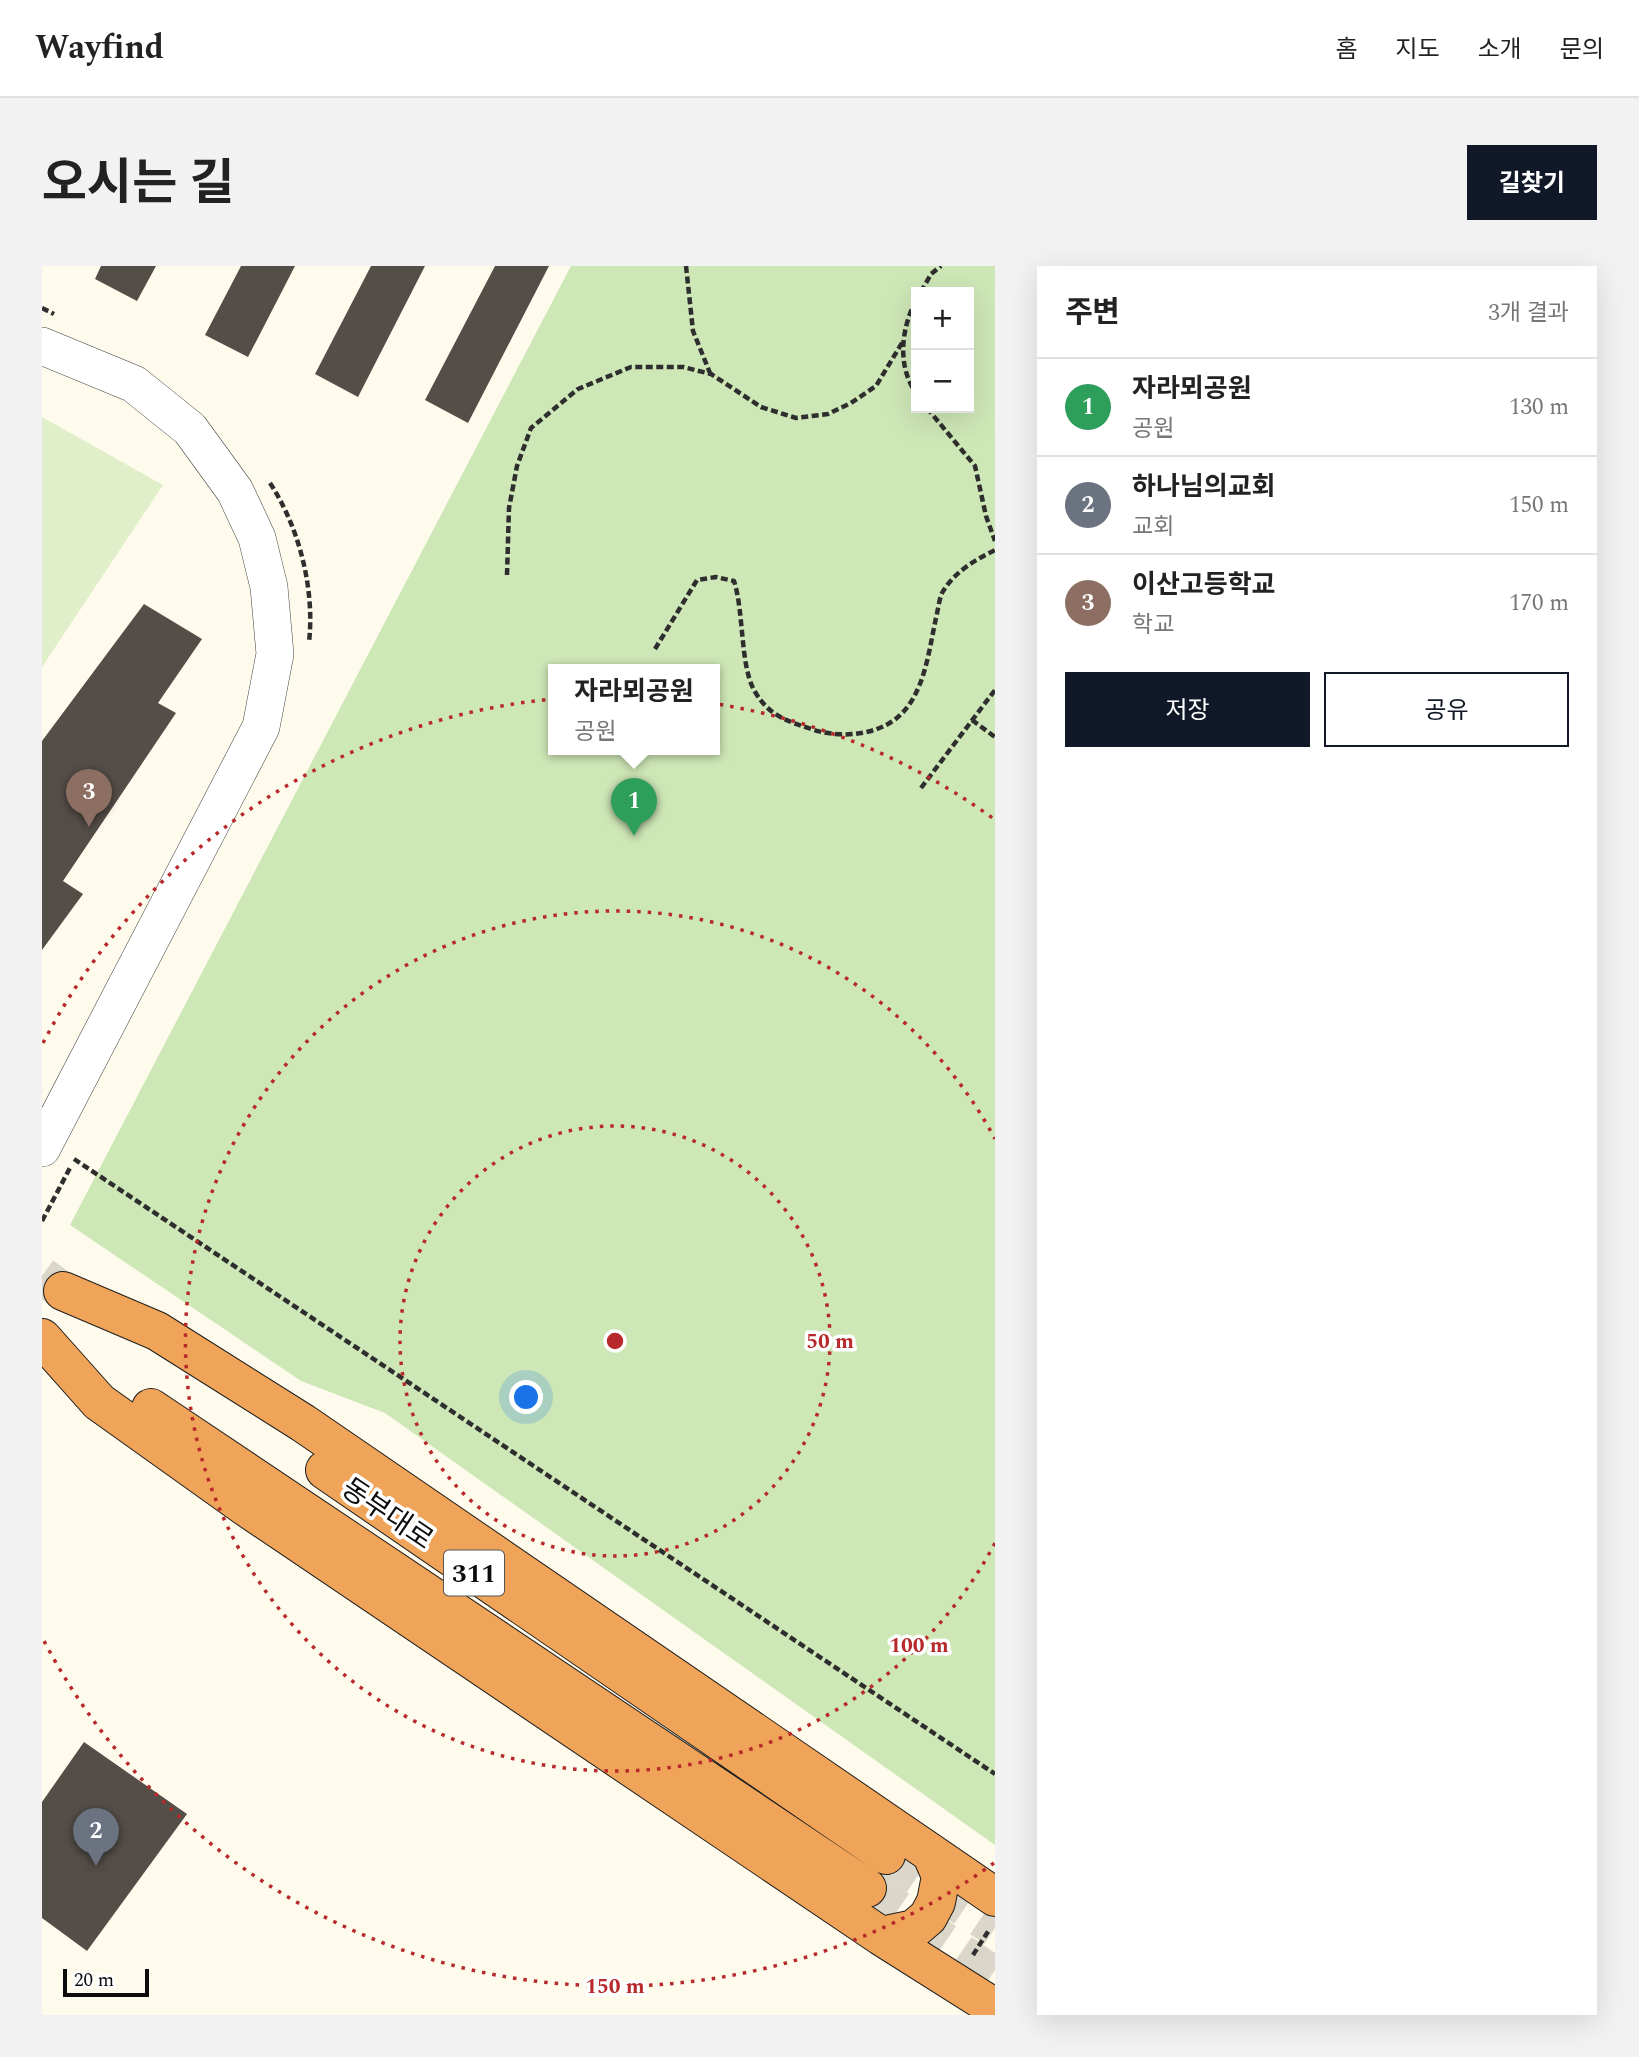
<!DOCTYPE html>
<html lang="ko">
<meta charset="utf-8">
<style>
body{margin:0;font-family:Spectral,"Noto Sans KR",serif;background:#f2f2f2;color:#222}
.controls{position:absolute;right:21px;top:21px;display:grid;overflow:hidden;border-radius:0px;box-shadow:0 7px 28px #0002}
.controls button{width:63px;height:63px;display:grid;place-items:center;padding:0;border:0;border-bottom:2px solid #e0e0e0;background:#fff;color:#222;font:35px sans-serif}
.scale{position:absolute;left:21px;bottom:18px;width:86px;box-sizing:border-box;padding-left:7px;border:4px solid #0c0c0c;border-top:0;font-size:19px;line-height:24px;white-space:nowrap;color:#0c0c0c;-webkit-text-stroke:5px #fff;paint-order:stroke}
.you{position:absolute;left:485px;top:1132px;width:24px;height:24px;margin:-18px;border:5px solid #fff;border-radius:50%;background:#1a73e8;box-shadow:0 0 0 10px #1a73e833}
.badge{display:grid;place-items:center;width:46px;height:46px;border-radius:50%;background:#111827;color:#fff;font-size:23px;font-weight:700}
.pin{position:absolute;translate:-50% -58px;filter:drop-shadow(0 2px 4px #0008)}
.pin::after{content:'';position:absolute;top:37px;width:24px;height:21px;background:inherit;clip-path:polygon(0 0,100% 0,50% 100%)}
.popup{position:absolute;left:506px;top:398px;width:172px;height:91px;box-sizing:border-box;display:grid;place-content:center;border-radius:0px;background:#fff;filter:drop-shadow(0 2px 5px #0005);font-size:23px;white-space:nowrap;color:#767676}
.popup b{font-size:26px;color:#222}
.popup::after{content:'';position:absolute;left:50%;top:100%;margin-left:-14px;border:14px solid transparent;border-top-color:#fff}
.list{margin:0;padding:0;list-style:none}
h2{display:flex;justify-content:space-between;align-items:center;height:91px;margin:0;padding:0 28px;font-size:30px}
h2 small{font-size:23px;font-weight:400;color:#767676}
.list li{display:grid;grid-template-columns:46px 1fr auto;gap:21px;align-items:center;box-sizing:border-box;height:98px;padding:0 28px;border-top:2px solid #e0e0e0}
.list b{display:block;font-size:26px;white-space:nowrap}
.list p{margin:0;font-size:23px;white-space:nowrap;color:#767676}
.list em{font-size:23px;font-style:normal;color:#767676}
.actions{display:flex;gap:14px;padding:21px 28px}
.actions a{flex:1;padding:16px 0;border:2px solid #111827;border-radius:0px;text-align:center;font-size:24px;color:#111827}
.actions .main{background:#111827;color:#fff}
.map{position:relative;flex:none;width:953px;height:1749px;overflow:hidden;border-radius:0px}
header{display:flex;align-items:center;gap:42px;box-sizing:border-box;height:98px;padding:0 35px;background:#fff;border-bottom:2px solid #e0e0e0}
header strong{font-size:33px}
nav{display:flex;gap:38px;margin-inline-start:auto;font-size:24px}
.intro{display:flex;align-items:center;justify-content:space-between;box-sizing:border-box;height:168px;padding:0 42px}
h1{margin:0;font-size:49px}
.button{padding:18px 32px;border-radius:0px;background:#111827;color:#fff;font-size:24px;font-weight:700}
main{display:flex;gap:42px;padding:0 42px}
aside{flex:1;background:#fff;border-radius:0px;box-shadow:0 7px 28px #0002}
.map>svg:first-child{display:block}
.green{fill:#cee7b7;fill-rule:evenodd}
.pitch{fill:#e0efc9}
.building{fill:#544e49}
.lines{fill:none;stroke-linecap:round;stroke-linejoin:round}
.highway-tunnel{stroke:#dad7ca;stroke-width:38;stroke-dasharray:38 19;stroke-linecap:butt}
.minor-casing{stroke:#3f3f3f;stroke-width:38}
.highway-casing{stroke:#1d1d1d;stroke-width:40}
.path{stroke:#2e2e2e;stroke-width:4.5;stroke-dasharray:7 3.5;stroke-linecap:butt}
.minor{stroke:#fff;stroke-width:37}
.highway{stroke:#f0a459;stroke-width:38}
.ring{fill:none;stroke:#b7292a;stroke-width:3.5;stroke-dasharray:3.5 7}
.labels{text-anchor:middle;stroke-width:7;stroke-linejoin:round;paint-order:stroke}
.shield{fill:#fff;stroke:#555;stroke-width:2}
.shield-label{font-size:26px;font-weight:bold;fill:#0c0c0c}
.street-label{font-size:28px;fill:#0c0c0c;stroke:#fff}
.centre{fill:#b7292a;stroke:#fff;stroke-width:3.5}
.ring-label{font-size:21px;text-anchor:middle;font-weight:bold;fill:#b7292a;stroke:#fff;stroke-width:7;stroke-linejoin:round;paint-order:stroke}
</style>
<header>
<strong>Wayfind</strong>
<nav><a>홈</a><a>지도</a><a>소개</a><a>문의</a></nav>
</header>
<div class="intro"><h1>오시는 길</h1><a class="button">길찾기</a></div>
<main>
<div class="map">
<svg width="953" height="1749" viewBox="0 0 953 1749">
<rect width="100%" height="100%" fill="#fefbec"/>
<path class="green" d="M529 0H953V1579L343 1147 259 1115 28 959ZM874 26H927V142H874ZM512 404H672V484H512Z"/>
<path class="pitch" d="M0 151 121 219 0 401Z"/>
<path class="building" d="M59 0H114L95 35 53 13Z
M199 0H253L206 91 163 69Z
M329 0H383L316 131 273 108Z
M453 0H507L426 157 383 134Z
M102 338 160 373 116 437 134 447 21 615 41 628 0 684V475Z
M42 1476 145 1548 45 1685 0 1652V1536Z"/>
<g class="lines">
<path class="highway-tunnel" d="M0 1010 21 1025
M844 1589 953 1662
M825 1622 953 1710"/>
<defs>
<path id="minor" d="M0 80 92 118 148 163 193 225 215 272 227 321 233 388 219 461 0 882"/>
<path id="highway" d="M21 1025 115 1065 261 1157 953 1631
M0 1072 57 1136 204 1241 839 1670 953 1742
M109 1142 825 1622
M283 1204 844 1589
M839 1670 872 1663 886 1651 894 1636 899 1610 889 1587"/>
</defs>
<use href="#minor" class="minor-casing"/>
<use href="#highway" class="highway-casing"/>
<path class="path" d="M644 0 651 65 668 107
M879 26 889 8 899 0
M874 34C859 63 855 100 874 127
M0 42 12 48
M885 142 933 200 944 250 953 275
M228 217C257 261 273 323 267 376
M465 309 467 242 475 200 489 162 536 123 589 101H641L669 108 719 141 754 152 786 148 809 137 834 120 860 77
M613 383 655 314 674 311 692 315C702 346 698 398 712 424 727 451 746 455 772 464 792 470 816 470 835 463 881 447 885 393 894 352 896 344 897 334 900 327 912 306 933 294 953 284
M930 454 953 471
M879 522 953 424
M32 893 953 1508
M0 955 29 900
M931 1689 947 1664"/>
<use href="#minor" class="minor"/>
<use href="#highway" class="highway"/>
</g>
<g class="ring">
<circle cx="573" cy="1075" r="215"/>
<path d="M953 1277A430 430 0 1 1 953 873"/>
<path d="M952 1597A645 645 0 0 1 1 1373M1 777A645 645 0 0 1 952 553"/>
</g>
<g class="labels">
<rect class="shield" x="402" y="1284.5" width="60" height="45" rx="5"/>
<g class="shield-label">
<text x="432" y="1316">311</text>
</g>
<g class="street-label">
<text transform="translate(346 1247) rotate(34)" y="10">동부대로</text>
</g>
</g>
<circle cx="573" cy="1075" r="10" class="centre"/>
<g class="ring-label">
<text x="788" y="1082">50 m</text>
<text x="877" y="1386">100 m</text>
<text x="573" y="1727">150 m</text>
</g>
</svg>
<div class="controls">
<button>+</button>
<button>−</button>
</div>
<div class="scale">20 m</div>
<div class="you"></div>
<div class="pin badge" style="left:592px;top:570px;background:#2e9e5b">1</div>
<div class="popup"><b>자라뫼공원</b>공원</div>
<div class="pin badge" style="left:54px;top:1600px;background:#6b7280">2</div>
<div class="pin badge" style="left:47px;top:561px;background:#8d6e63">3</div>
</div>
<aside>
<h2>주변<small>3개 결과</small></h2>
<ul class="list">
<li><span class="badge" style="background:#2e9e5b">1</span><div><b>자라뫼공원</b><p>공원</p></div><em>130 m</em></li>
<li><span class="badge" style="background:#6b7280">2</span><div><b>하나님의교회</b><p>교회</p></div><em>150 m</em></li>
<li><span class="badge" style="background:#8d6e63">3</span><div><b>이산고등학교</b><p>학교</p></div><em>170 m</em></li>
</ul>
<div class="actions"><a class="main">저장</a><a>공유</a></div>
</aside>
</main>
